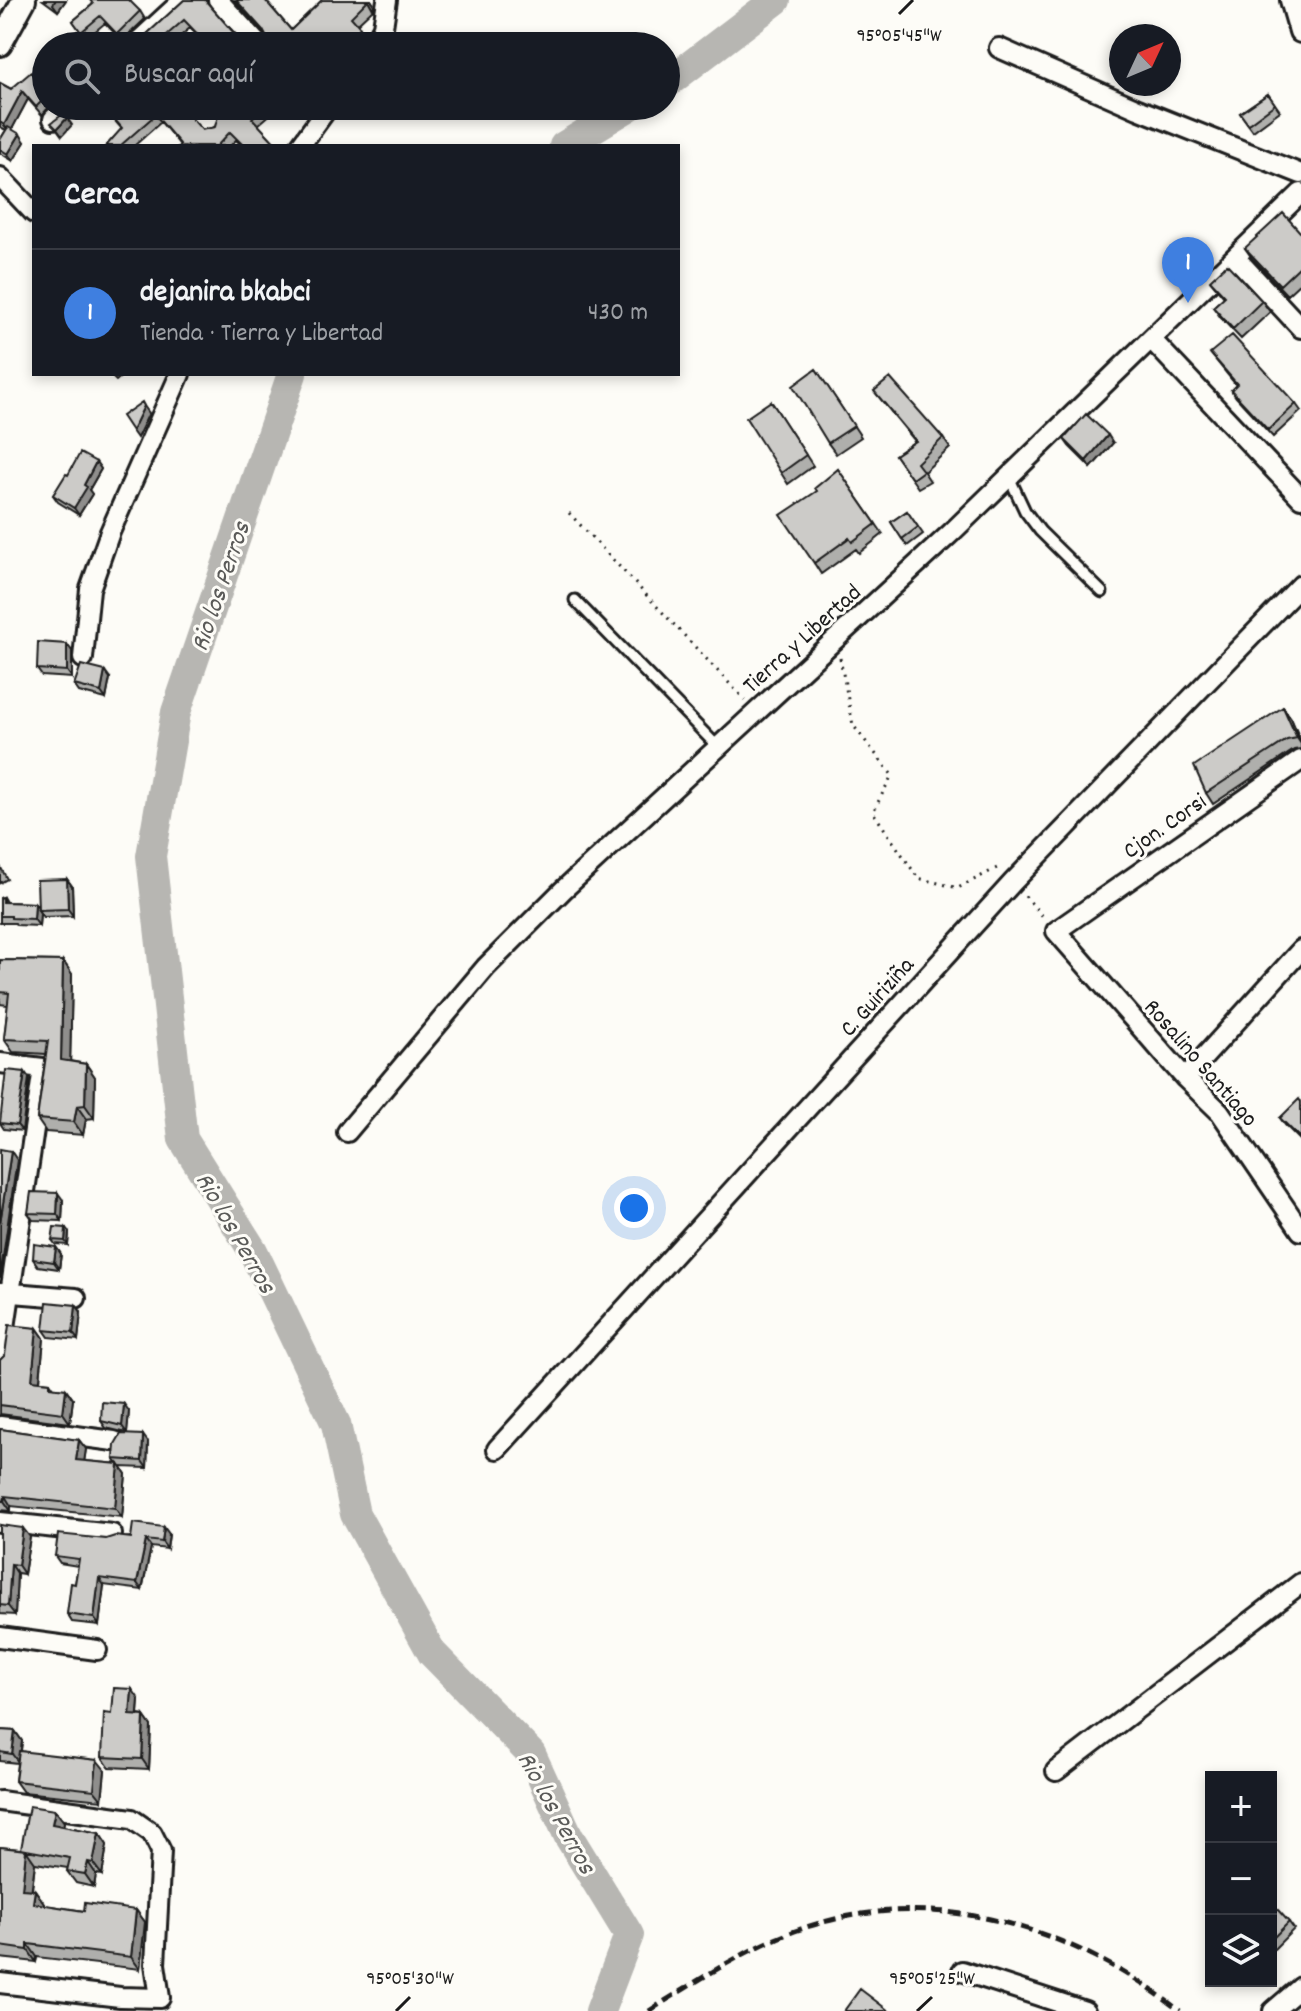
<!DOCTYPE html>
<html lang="es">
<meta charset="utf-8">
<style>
body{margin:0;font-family:Dekko,sans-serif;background:#20242c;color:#f1f3f6}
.controls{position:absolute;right:24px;bottom:24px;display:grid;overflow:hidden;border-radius:0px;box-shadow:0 4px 12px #0003}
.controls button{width:72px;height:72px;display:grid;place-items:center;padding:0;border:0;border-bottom:2px solid #363941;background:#171b24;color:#f1f3f6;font:40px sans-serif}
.compass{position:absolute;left:1109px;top:24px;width:72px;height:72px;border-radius:50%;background:#171b24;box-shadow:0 4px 12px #0003;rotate:46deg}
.you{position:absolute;left:634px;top:1208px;width:28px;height:28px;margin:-20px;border:6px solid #fff;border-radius:50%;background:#1a73e8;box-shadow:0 0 0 12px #1a73e833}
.badge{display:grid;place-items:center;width:52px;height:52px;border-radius:50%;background:#0f766e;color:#fff;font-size:26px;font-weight:700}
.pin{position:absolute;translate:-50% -66px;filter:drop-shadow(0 2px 4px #0008)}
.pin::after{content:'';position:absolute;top:42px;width:28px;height:24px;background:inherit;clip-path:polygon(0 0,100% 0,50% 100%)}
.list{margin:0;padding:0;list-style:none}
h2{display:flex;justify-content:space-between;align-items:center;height:104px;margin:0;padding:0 32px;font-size:34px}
h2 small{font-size:26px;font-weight:400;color:#9ea1a6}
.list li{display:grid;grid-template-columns:52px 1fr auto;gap:24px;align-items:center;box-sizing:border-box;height:128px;padding:0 32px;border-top:2px solid #363941}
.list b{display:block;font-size:30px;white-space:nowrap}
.list p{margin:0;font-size:26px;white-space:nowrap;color:#9ea1a6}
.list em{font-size:26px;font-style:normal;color:#9ea1a6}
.icon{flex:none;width:44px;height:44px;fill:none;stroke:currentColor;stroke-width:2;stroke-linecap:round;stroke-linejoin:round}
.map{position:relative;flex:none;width:1301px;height:2011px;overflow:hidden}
.search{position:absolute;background:#171b24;box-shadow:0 4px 12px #0003;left:32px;top:32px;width:648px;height:88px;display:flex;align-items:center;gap:20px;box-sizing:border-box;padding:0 28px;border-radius:44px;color:#9ea1a6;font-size:30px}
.panel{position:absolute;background:#171b24;box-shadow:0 4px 12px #0003;left:32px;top:144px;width:648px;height:232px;border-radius:0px}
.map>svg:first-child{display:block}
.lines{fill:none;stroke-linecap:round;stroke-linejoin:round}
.river{stroke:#b7b6b2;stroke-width:30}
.service-casing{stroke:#1c1c1c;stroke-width:15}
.minor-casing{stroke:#1c1c1c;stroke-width:24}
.tertiary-casing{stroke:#1c1c1c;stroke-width:28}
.path{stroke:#1c1c1c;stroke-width:3;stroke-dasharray:2 6;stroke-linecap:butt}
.service{stroke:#fdfcf7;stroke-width:9}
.minor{stroke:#fdfcf7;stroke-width:18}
.tertiary{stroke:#fdfcf7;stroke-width:22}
.rail{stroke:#1c1c1c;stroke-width:5;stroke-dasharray:12 6;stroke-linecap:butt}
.wall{fill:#afafac;stroke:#1c1c1c;stroke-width:2}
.shaded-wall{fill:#8f8e8c;stroke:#1c1c1c;stroke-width:2}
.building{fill:#cccbc8;stroke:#1c1c1c;stroke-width:2}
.ticks{fill:none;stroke:#1c1c1c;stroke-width:3}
.labels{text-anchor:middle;stroke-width:6;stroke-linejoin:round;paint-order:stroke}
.street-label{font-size:24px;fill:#1c1c1c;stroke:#fdfcf7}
.water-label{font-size:26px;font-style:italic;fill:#5a5a58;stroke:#fdfcf7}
.ticks-label{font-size:20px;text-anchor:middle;fill:#1c1c1c;stroke:#fdfcf7;stroke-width:6;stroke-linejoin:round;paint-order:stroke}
</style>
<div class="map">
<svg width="1301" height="2011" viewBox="0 0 1301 2011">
<rect width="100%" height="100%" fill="#fdfcf7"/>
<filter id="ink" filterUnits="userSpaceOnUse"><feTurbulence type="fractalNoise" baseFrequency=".0125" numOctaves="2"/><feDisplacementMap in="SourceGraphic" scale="16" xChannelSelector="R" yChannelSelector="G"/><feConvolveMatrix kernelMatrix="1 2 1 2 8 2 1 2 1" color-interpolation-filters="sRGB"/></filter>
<g filter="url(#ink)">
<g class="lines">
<path class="river" d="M666 84 776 0
M564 146 630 106
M292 374 176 712 151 856 183 1139 253 1251 336 1424 355 1514 432 1653 531 1754 569 1837 629 1935 600 2011"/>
<defs>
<path id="service" d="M1009 477 1025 511 1040 531 1102 592
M575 600 718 747"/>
<path id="minor" d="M218 0 260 46
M133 46 183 0
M373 46 383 27 387 0
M999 48 1138 109 1301 174
M193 106 212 127
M53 119 67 106
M300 146 329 106
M0 177 34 213
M1235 257 1301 328
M1151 339 1301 498
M83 658 90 589 110 532 180 374
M1301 760 1056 931 1185 1078 1220 1112 1301 1231
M0 1063 43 1068 0 1362
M1185 1078 1301 950
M347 1132 486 967 563 890 952 532 1301 193
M0 1292 76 1298
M0 1426 114 1441
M497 1449 1013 882 1301 585
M0 1522 112 1534
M0 1637 97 1650
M1056 1771 1301 1583
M0 1801 132 1819 152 1833 161 1851 155 1964 160 1998 120 1997 0 1983
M962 1971 1085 2011
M1273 2011 1301 1987"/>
<path id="tertiary" d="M1292 0 1301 31
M0 44 24 0"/>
</defs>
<use href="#service" class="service-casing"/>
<use href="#minor" class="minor-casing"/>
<use href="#tertiary" class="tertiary-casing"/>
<path class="path" d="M569 513 745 700
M840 658 853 725 892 775 873 812 918 878 958 888 999 867 1001 869
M1025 896 1046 920"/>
<use href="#service" class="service"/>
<use href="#minor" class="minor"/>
<use href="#tertiary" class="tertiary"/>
<path class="rail" d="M649 2011C697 1981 745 1949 798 1930 932 1882 1072 1927 1180 2011"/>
</g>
<path class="wall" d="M43 0H66L58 11Z
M184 0H207V2L239 41 234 46H207L190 28 169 46H134Z
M234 0H267L266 1 291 30 322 0H371L374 5 373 9 357 24 365 35 363 40 357 46H267L265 34Z
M93 4 140 11 145 19 122 41 105 23 86 39 73 21Z
M46 70V106H50L42 115 28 99 12 129 25 142 13 161 0 153V140L6 130 0 127V83L11 89 36 77Z
M1268 94 1280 111 1253 131 1240 113Z
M102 106H159L163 111 202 130 215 127 218 117 209 106H280L258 125 278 146H242L236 140 230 146H179L180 145 161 122 134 146H106L122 129Z
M1301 233V282L1287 295 1252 258 1245 248Z
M1210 280 1262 301 1270 312 1241 339 1221 318 1213 307 1224 297Z
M1210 353 1296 404 1301 411 1273 437 1236 397 1231 390 1236 385Z
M816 369 861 437 836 454 828 443Z
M109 374H124L116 381Z
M874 391 943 438 950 448 924 472 930 481 918 488 895 455 915 441Z
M771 401 813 466 788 484 781 473Z
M1064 439 1113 443 1091 468 1069 446Z
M96 462 101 469 89 490 92 494 79 515 58 502 53 495 68 475Z
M838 469 883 534 859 553 856 549 821 574 814 563 817 491Z
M907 511 923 534 907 546 891 522Z
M72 651V678L42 676 37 669Z
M110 678 106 699 79 692 74 685Z
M1283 707 1291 718 1301 741V749L1294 750 1213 804 1206 793Z
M0 866 7 879 0 883Z
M67 879 72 886 73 916 43 917 40 913 39 926 16 925 15 923H0V898L3 897 6 902 35 903 38 907Z
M0 960 63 961 72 974 70 1061 86 1064 95 1077 94 1118 86 1119 83 1135 46 1132 37 1119 46 1054 13 1052 4 1039 8 1005 0 1004Z
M29 1078 22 1131 4 1129 0 1123Z
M1301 1102V1141L1285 1125 1280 1118Z
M63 1200 62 1221 33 1220 28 1213Z
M69 1232 68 1245 55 1244 52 1240Z
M56 1247 61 1254 59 1269 38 1266 33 1259Z
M76 1305 81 1312 78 1340 49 1337 44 1330Z
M37 1328 44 1338 40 1381 50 1382 54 1388 66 1389 73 1399 70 1423 0 1414V1360Z
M129 1411 127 1433 106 1428 101 1421Z
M0 1429 79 1440 86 1449 84 1461 118 1464 114 1459 148 1442 147 1468 121 1467 126 1474 122 1517 11 1506V1511L0 1510Z
M0 1525 30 1537 24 1574 17 1573 15 1615 0 1614Z
M169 1534 167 1549 151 1547 142 1590 104 1585 99 1625 72 1622 67 1614 75 1584 78 1566 60 1563 55 1556 106 1539Z
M139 1699 138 1715 144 1716 151 1726 149 1769 109 1767 102 1757 112 1714Z
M0 1730 15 1731 22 1741 21 1751 105 1770 102 1800 23 1792 15 1781 17 1763 0 1761Z
M64 1822 63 1826 99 1833 107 1845 102 1875 96 1874 94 1887 76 1883 67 1871 68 1868 35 1863 32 1890H35L44 1903 43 1905 84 1911 136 1910 145 1922 140 1969 37 1957 36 1962 0 1958V1847L21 1849Z
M1271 1915 1289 1922 1294 1929 1271 1952Z"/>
<path class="shaded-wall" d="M56 0H66L58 11 53 4Z
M368 0H371L374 5 373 9Z
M360 27 365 35 363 40 357 32Z
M22 91 28 99 10 133 4 125Z
M67 118 72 125 62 136 57 129Z
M20 134 25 142 13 161 8 154Z
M144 406 149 413 137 438 132 431Z
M1108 435 1113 443 1091 468 1086 461Z
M96 462 101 469 89 490 92 494 79 515 74 508 84 485Z
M67 644 72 651V678L67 671Z
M105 671 110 678 106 699 101 692Z
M1283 707 1291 718 1301 744 1297 738Z
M67 879 72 886 73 916 68 909Z
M35 903 40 910H38L40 913 39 926 34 919Z
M63 961 72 974 70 1073 61 1060Z
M86 1064 95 1077 94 1118 85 1105Z
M25 1072 29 1078 22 1131 17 1125Z
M77 1106 86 1119 83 1135 74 1122Z
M11 1151 17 1160 0 1278V1223Z
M58 1193 63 1200 62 1221 57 1214Z
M66 1228 69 1232 68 1245 65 1241Z
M56 1247 61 1254 59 1269 54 1262Z
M76 1305 81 1312 78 1340 73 1333Z
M37 1328 44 1338 39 1389 32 1380Z
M66 1389 73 1399 70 1423 63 1413Z
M124 1404 129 1411 127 1433 122 1426Z
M143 1435 148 1442 147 1468 142 1461Z
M79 1440 86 1449 83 1470 76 1460Z
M119 1464 126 1474 122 1517 115 1508Z
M5 1496 11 1506V1511L4 1501Z
M164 1527 169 1534 167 1549 162 1542Z
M23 1528 30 1537 24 1574 18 1565Z
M146 1540 151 1547 142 1590 137 1583Z
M11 1564 17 1573 15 1615 8 1606Z
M99 1578 104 1585 99 1625 94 1618Z
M132 1689 139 1699 137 1725 130 1715Z
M144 1716 151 1726 149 1769 142 1759Z
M15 1731 22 1741 19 1763 12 1754Z
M97 1760 105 1770 102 1800 94 1790Z
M55 1810 64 1822 61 1836 52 1824Z
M99 1833 107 1845 102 1875 93 1863Z
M26 1850 35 1863 30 1901 22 1889Z
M88 1862 96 1874 94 1887 85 1874Z
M35 1890 44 1903 42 1916 33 1903Z
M136 1910 145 1922 140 1969 131 1957Z
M28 1944 37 1957 36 1962 28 1950Z"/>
<path class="building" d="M90 0H129L140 11 117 34 100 16 81 32 73 21 93 4Z
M184 0H205L234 33 220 46H209L184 20 160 41 164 46H134Z
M236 0H265L291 30 322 0H368L351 17 360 27 357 32 343 46H268L265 43 266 36 263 30Z
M46 70V97L36 107 22 91 4 125 0 122V83L11 89 31 72 36 77Z
M1268 94 1275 104 1248 124 1240 113Z
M103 106H159L162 109 120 146H106L122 128Z
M169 106H181L202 130 215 127 218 116 210 106H265L252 118 278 146H244L230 132 217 146H179L180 144 157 117Z
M63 114 67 118 57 129 51 123Z
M8 127 20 134 8 154 0 149V140Z
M1283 213 1301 233V265L1280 285 1245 248Z
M1227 264 1262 301 1233 329 1213 307 1225 296 1210 280Z
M1232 335 1296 404 1268 430 1231 390 1237 384 1210 353Z
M816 369 854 426 828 443 793 386Z
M890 378 943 438 917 463 923 471 912 479 895 455 916 441 874 391Z
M771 401 806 455 781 473 746 418Z
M142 402 144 406 132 431 122 416Z
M1086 414 1108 435 1086 461 1064 439Z
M80 453 96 462 84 485 87 487 74 508 53 495 66 474 68 475Z
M838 469 876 524 852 542 849 538 814 563 781 515 817 491 815 488Z
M907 511 918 527 902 539 891 522Z
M38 642 67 644V671L37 669Z
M81 665 105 671 101 692 74 685Z
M1283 707 1297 738 1287 740 1206 793 1194 766Z
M67 879 68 909 38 910 37 880Z
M3 897V902L35 903 34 919 11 918V916H0V898Z
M0 960 63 961 61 1060 86 1064 85 1105 77 1106 74 1122 37 1119 48 1041 4 1039 9 993 0 992Z
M6 1070 25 1072 17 1125 0 1123Z
M1299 1099 1301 1102V1139L1280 1118Z
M0 1149 11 1151 0 1223Z
M31 1192 58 1193 57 1214 28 1213Z
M54 1227 66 1228 65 1241 52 1240Z
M34 1244 56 1247 54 1262 33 1259Z
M47 1302 76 1305 73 1333 44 1330Z
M9 1325 37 1328 32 1380 50 1382V1387L66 1389 63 1413 0 1405V1360L5 1355Z
M102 1402 124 1404 122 1426 101 1421Z
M0 1429 79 1440 76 1460 119 1464 115 1508 5 1496 4 1501H0Z
M121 1434 143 1435 142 1461 114 1459 115 1444Z
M133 1523 164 1527 162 1542 146 1540 137 1583 99 1578 94 1618 67 1614 71 1583 75 1584 79 1559 55 1556 58 1534 106 1539 115 1536 131 1538Z
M0 1525 23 1528 18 1565 11 1564 8 1606 0 1605Z
M114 1688 132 1689 130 1715 144 1716 142 1759 102 1757 104 1713 112 1714Z
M0 1730 15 1731 12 1754 0 1752Z
M19 1751 97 1760 94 1790 15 1781Z
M29 1806 55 1810 52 1824 99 1833 93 1863 88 1862 85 1874 67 1871 70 1858 21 1849Z
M0 1847 26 1850 22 1889 35 1890 33 1903 84 1911 85 1903 136 1910 131 1957 28 1944V1950L0 1946Z
M1277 1909 1289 1922 1271 1940V1915Z
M860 1989 889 2011H844Z"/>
</g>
<path class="ticks" d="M899 14 913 0M396 2011 410 1997M917 2011 932 1997"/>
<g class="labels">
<g class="street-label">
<text transform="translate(801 638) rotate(-42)" y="8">Tierra y Libertad</text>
<text transform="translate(1164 825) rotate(-35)" y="8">Cjon. Corsi</text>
<text transform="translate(876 996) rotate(-48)" y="8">C. Guiriziña</text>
<text transform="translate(1202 1062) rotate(49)" y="8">Rosalino Santiago</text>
</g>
<g class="water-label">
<text transform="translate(219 586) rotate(-71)" y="9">Rio los Perros</text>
<text transform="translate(237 1232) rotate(60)" y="9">Rio los Perros</text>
<text transform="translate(558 1812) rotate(61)" y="9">Rio los Perros</text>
</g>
</g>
<g class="ticks-label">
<text x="899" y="41">95°05'45"W</text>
<text x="410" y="1984">95°05'30"W</text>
<text x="932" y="1984">95°05'25"W</text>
</g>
</svg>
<div class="controls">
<button>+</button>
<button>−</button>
<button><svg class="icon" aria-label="layers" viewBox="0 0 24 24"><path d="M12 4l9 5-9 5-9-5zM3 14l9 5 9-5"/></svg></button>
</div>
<svg class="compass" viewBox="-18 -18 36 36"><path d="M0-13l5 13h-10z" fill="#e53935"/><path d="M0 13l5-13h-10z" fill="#9ea1a6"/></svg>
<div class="you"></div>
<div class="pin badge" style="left:1188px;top:303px;background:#3f7fe0">1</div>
<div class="search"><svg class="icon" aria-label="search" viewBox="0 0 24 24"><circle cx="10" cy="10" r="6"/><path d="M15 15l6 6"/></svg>Buscar aquí</div>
<section class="panel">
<h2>Cerca<small></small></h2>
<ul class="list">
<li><span class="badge" style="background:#3f7fe0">1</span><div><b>dejanira bkabci</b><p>Tienda · Tierra y Libertad</p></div><em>430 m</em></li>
</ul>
</section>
</div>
